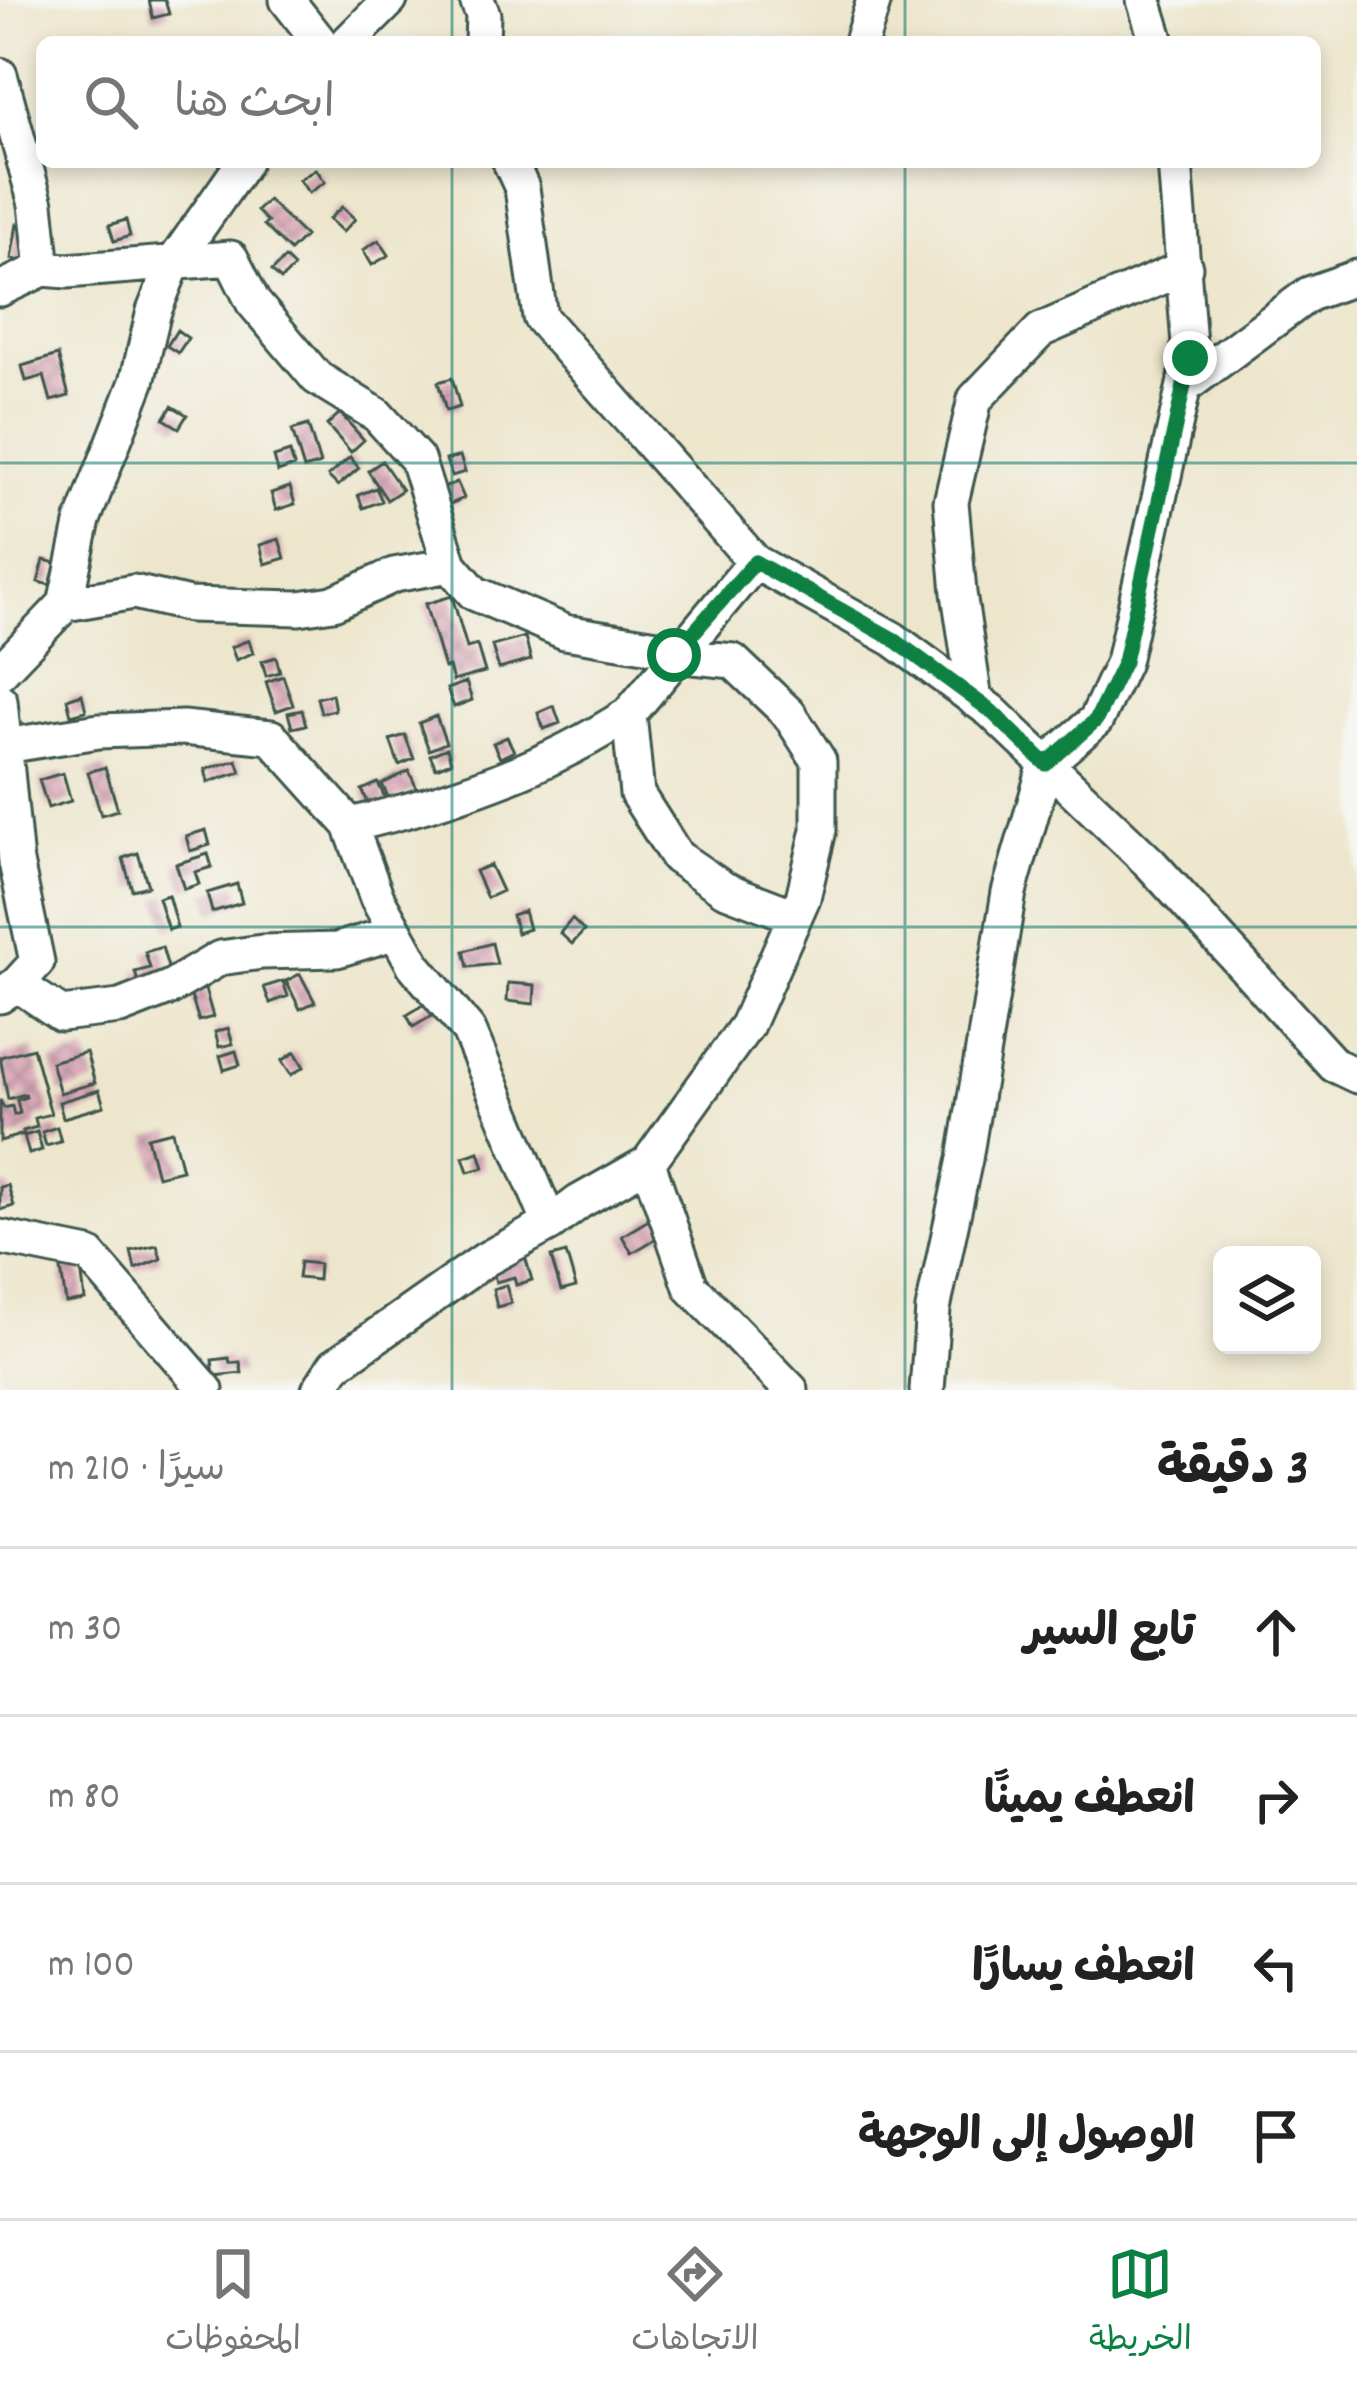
<!DOCTYPE html>
<html lang="ar">
<meta charset="utf-8">
<style>
body{margin:0;font-family:Dekko,"Playpen Sans Arabic",sans-serif;background:#f6f6f6;color:#222;direction:rtl}
.controls{position:absolute;right:36px;bottom:36px;display:grid;overflow:hidden;border-radius:18px;box-shadow:0 6px 18px #0003}
.controls button{width:108px;height:108px;display:grid;place-items:center;padding:0;border:0;border-bottom:3px solid #e0e0e0;background:#fff;color:#222;font:60px sans-serif}
.stop{position:absolute;width:36px;height:36px;margin:-27px;border:9px solid #0b8043;border-radius:50%;background:#fff}
.stop.end{background:#0b8043;border-color:#fff;box-shadow:0 3px 12px #0008}
.list{margin:0;padding:0;list-style:none}
h2{display:flex;justify-content:space-between;align-items:center;height:156px;margin:0;padding:0 48px;font-size:51px}
h2 small{font-size:39px;font-weight:400;color:#767676}
.list li{display:grid;grid-template-columns:78px 1fr auto;gap:36px;align-items:center;box-sizing:border-box;height:168px;padding:0 48px;border-top:3px solid #e0e0e0}
.list b{display:block;font-size:45px;white-space:nowrap}
.list em{font-size:39px;font-style:normal;color:#767676}
.icon{flex:none;width:66px;height:66px;fill:none;stroke:currentColor;stroke-width:2;stroke-linecap:round;stroke-linejoin:round}
.map{position:relative;flex:none;width:1357px;height:1390px;overflow:hidden;direction:ltr}
.search{position:absolute;background:#fff;box-shadow:0 6px 18px #0003;left:36px;right:36px;top:36px;height:132px;display:flex;align-items:center;gap:30px;box-sizing:border-box;padding:0 42px;border-radius:18px;color:#767676;font-size:45px}
.sheet{height:828px;background:#fff}
nav{display:flex;justify-content:space-around;align-items:center;box-sizing:border-box;height:168px;border-top:3px solid #e0e0e0;background:#fff;font-size:33px;color:#767676}
nav a{display:grid;justify-items:center;gap:6px}
nav .on{color:#0b8043}
.map>svg:first-child{display:block}
.building{fill:url(#building-cross-hatch)}
.lines{fill:none;stroke-linecap:round;stroke-linejoin:round}
.minor-casing{stroke:#3e564b;stroke-width:39}
.minor{stroke:#fff;stroke-width:33}
.route{stroke:#0b8043;stroke-width:15}
.grid{fill:none;stroke:#0f766e;stroke-width:3;stroke-opacity:0.55}
</style>
<div class="map">
<svg width="1357" height="1390" viewBox="0 0 1357 1390">
<defs>
<pattern id="building-cross-hatch" width="8" height="8" patternUnits="userSpaceOnUse" patternTransform="scale(3)"><rect width="8" height="8" fill="#daa7b8"/><path d="M0 0l8 8M0 8l8-8" fill="none" stroke="#b08996"/></pattern>
</defs>
<rect width="100%" height="100%" fill="#f6f6f2"/>
<filter id="ink" filterUnits="userSpaceOnUse"><feTurbulence type="fractalNoise" baseFrequency=".00833" numOctaves="2"/><feDisplacementMap in="SourceGraphic" scale="24" xChannelSelector="R" yChannelSelector="G"/><feConvolveMatrix kernelMatrix="1 2 1 2 8 2 1 2 1" color-interpolation-filters="sRGB"/></filter>
<filter id="wash" filterUnits="userSpaceOnUse"><feTurbulence type="fractalNoise" baseFrequency=".004" numOctaves="4" result="noise"/><feDisplacementMap in="SourceGraphic" scale="48" xChannelSelector="R" yChannelSelector="G"/><feGaussianBlur stdDeviation="2.7" result="paint"/><feColorMatrix in="noise" values="0 0 0 0 0 0 0 0 0 0 0 0 0 0 0 0 0 1.4 0 .05"/><feComposite in="paint" operator="in"/></filter>
<g filter="url(#wash)">
<rect width="100%" height="100%" fill="#ede6cc"/>
<g id="blocks">
<path class="building" d="M149 0H165L169 14 153 18Z
M316 169 325 182 309 193 299 180Z
M268 200 305 236 290 251 264 225 268 222 257 211Z
M342 207 355 219 343 232 329 219Z
M126 220 130 236 114 241 109 225Z
M17 224 33 227 27 262 11 259Z
M379 240 389 255 372 265 363 250Z
M285 258 294 267 281 280 272 271Z
M177 330 188 338 178 353 167 346Z
M58 355 69 396 51 401 44 376 26 381 22 366Z
M452 378 460 407 446 411 438 382Z
M172 406 187 415 179 428 164 419Z
M340 413 364 440 351 452 327 425Z
M308 425 320 464 304 469 292 430Z
M290 452 294 466 278 472 274 457Z
M460 456 465 472 452 476 446 460Z
M350 457 359 468 338 486 328 476Z
M382 461 402 490 387 500 368 471Z
M457 482 464 498 439 509 432 493Z
M290 487 295 504 276 510 271 493Z
M376 488 382 501 363 508 358 495Z
M279 539 285 558 265 564 260 545Z
M44 560 56 563 50 585 38 582Z
M452 596 467 648 477 645 485 672 453 681 449 667 444 668 425 604Z
M525 637 531 660 499 669 492 646Z
M249 640 253 653 236 660 231 647Z
M276 657 280 672 266 676 262 661Z
M283 676 293 705 276 711 266 682Z
M466 682 472 700 454 707 447 689Z
M82 694 86 711 71 715 67 699Z
M332 694 335 710 321 713 317 698Z
M554 706 560 723 544 729 538 713Z
M302 710 306 725 292 728 288 713Z
M436 716 446 743 429 750 419 723Z
M405 735 414 759 399 765 390 740Z
M507 737 514 751 500 758 493 743Z
M447 748 451 762 436 768 430 755Z
M237 760 241 772 208 782 205 769Z
M105 767 118 810 101 815 88 772Z
M409 771 417 789 390 801 382 784Z
M63 773 71 801 48 808 39 780Z
M378 783 387 802 371 809 362 790Z
M206 830 210 845 190 851 186 836Z
M138 853 148 886 132 890 123 858Z
M208 854 212 867 195 872 199 884 184 889 176 864Z
M490 865 502 891 487 898 475 871Z
M237 884 242 903 212 912 207 893Z
M168 895 177 927 168 930 158 898Z
M524 911 529 929 517 933 512 915Z
M572 919 584 931 572 944 560 933Z
M492 943 497 964 468 967 464 951Z
M162 947 172 981 141 991 135 972 150 968 145 952Z
M300 974 315 1002 300 1009 286 981Z
M283 981 288 996 270 1003 264 987Z
M508 983 535 985 534 1004 507 1001Z
M205 989 213 1017 199 1021 190 993Z
M433 999 440 1011 413 1027 407 1015Z
M228 1028 233 1044 219 1047 215 1032Z
M33 1048 51 1114 35 1118 37 1127 23 1131 24 1134 0 1141V1100L4 1108 12 1106 14 1115 20 1113 17 1100 26 1097 25 1094 8 1099 0 1057Z
M236 1051 240 1065 224 1070 220 1056Z
M86 1052 95 1083 60 1093 51 1062Z
M295 1052 304 1067 291 1075 282 1061Z
M99 1090 104 1106 63 1118 59 1102Z
M57 1127 61 1142 46 1146 42 1132Z
M172 1131 182 1170 157 1176 147 1137Z
M37 1132 42 1150 29 1154 24 1136Z
M479 1152 484 1168 468 1172 463 1157Z
M8 1185 14 1206 0 1210V1187Z
M657 1215 667 1232 632 1253 622 1236Z
M157 1245 161 1259 135 1269 131 1251Z
M524 1253 532 1280 516 1285 514 1277 496 1282 490 1263Z
M566 1253 576 1287 561 1291 551 1257Z
M80 1260 85 1300 66 1303 60 1263Z
M300 1262 319 1264 318 1280 298 1278Z
M506 1285 511 1303 497 1307 493 1289Z
M229 1358 230 1363 240 1362 242 1373 214 1376 212 1360Z"/>
</g>
</g>
<g filter="url(#ink)">
<use href="#blocks" fill-opacity="0" stroke="#3e564b" stroke-width="3"/>
<g class="lines">
<defs>
<path id="minor" d="M287 0 320 42
M477 0 483 15 482 42
M1144 0 1157 42
M348 42 390 0
M861 42 874 0
M0 75 36 204 43 269
M510 162 522 188 540 317 755 562 893 639 991 711 1151 864 1334 1065 1357 1076
M0 289 43 269 67 271 231 258 253 302 317 378 377 415 417 459 450 565 474 593 565 632 657 647 674 655 733 661 789 714 819 761V830L803 898 747 1025 648 1163 579 1202 550 1224 486 1259 335 1365 319 1390
M1184 387 1309 294 1357 277
M755 562 629 714 637 794 677 857 724 889 794 916
M65 604 134 592 189 605 299 608 333 603 394 575 450 565
M0 672 65 604 83 520 137 382 154 311 174 262 244 162
M975 700 959 593 951 502 975 399 1041 330 1185 267
M0 701 16 862 37 962 17 984 0 996
M5 746 99 731 183 728 271 737 350 825 377 898 414 965 469 1031 550 1224
M350 825C449 802 543 770 629 714
M17 984 61 1014 120 1007 171 987 220 958 262 952 337 950 396 932
M648 1163 691 1287 791 1390
M0 1237 89 1255 206 1390
M927 1390 933 1309 965 1159 1009 892 1046 764 1096 720 1123 662 1190 358 1175 162"/>
</defs>
<use href="#minor" class="minor-casing"/>
<use href="#minor" class="minor"/>
</g>
</g>
<g class="lines" filter="url(#ink)">
<path class="route" d="M674 655 755 562 893 639 991 711 1046 764 1096 720 1124 662 1190 358"/>
</g>
<path class="grid" d="M452 0V42M905 0V42M452 162V1390M905 162V1390M0 463H1357M0 927H1357"/>
</svg>
<div class="controls">
<button><svg class="icon" aria-label="layers" viewBox="0 0 24 24"><path d="M12 4l9 5-9 5-9-5zM3 14l9 5 9-5"/></svg></button>
</div>
<div class="stop" style="left:674px;top:655px"></div>
<div class="stop end" style="left:1190px;top:358px"></div>
<div class="search"><svg class="icon" aria-label="search" viewBox="0 0 24 24"><circle cx="10" cy="10" r="6"/><path d="M15 15l6 6"/></svg>ابحث هنا</div>
</div>
<section class="sheet">
<h2>3 دقيقة<small>سيرًا · 210 m</small></h2>
<ul class="list">
<li><svg class="icon" aria-label="ahead" viewBox="0 0 24 24"><path d="M12 20V5M6 11l6-6 6 6"/></svg><div><b>تابع السير</b></div><em>30 m</em></li>
<li><svg class="icon" aria-label="right" viewBox="0 0 24 24"><path d="M7 20v-9h11M14 6l5 5-5 5"/></svg><div><b>انعطف يمينًا</b></div><em>80 m</em></li>
<li><svg class="icon" aria-label="left" viewBox="0 0 24 24"><path d="M17 20v-9H6M10 6l-5 5 5 5"/></svg><div><b>انعطف يسارًا</b></div><em>100 m</em></li>
<li><svg class="icon" aria-label="arrive" viewBox="0 0 24 24"><path d="M6 21V4h12l-3 4 3 4H6"/></svg><div><b>الوصول إلى الوجهة</b></div></li>
</ul>
</section>
<nav>
<a class="on"><svg class="icon" aria-label="map" viewBox="0 0 24 24"><path d="M3 6l6-2 6 2 6-2v14l-6 2-6-2-6 2zM9 4v14M15 6v14"/></svg>الخريطة</a>
<a><svg class="icon" aria-label="directions" viewBox="0 0 24 24"><path d="M12 3l9 9-9 9-9-9zM9 14v-3h6M13 9l2 2-2 2"/></svg>الاتجاهات</a>
<a><svg class="icon" aria-label="saved" viewBox="0 0 24 24"><path d="M7 4h10v16l-5-4-5 4z"/></svg>المحفوظات</a>
</nav>
